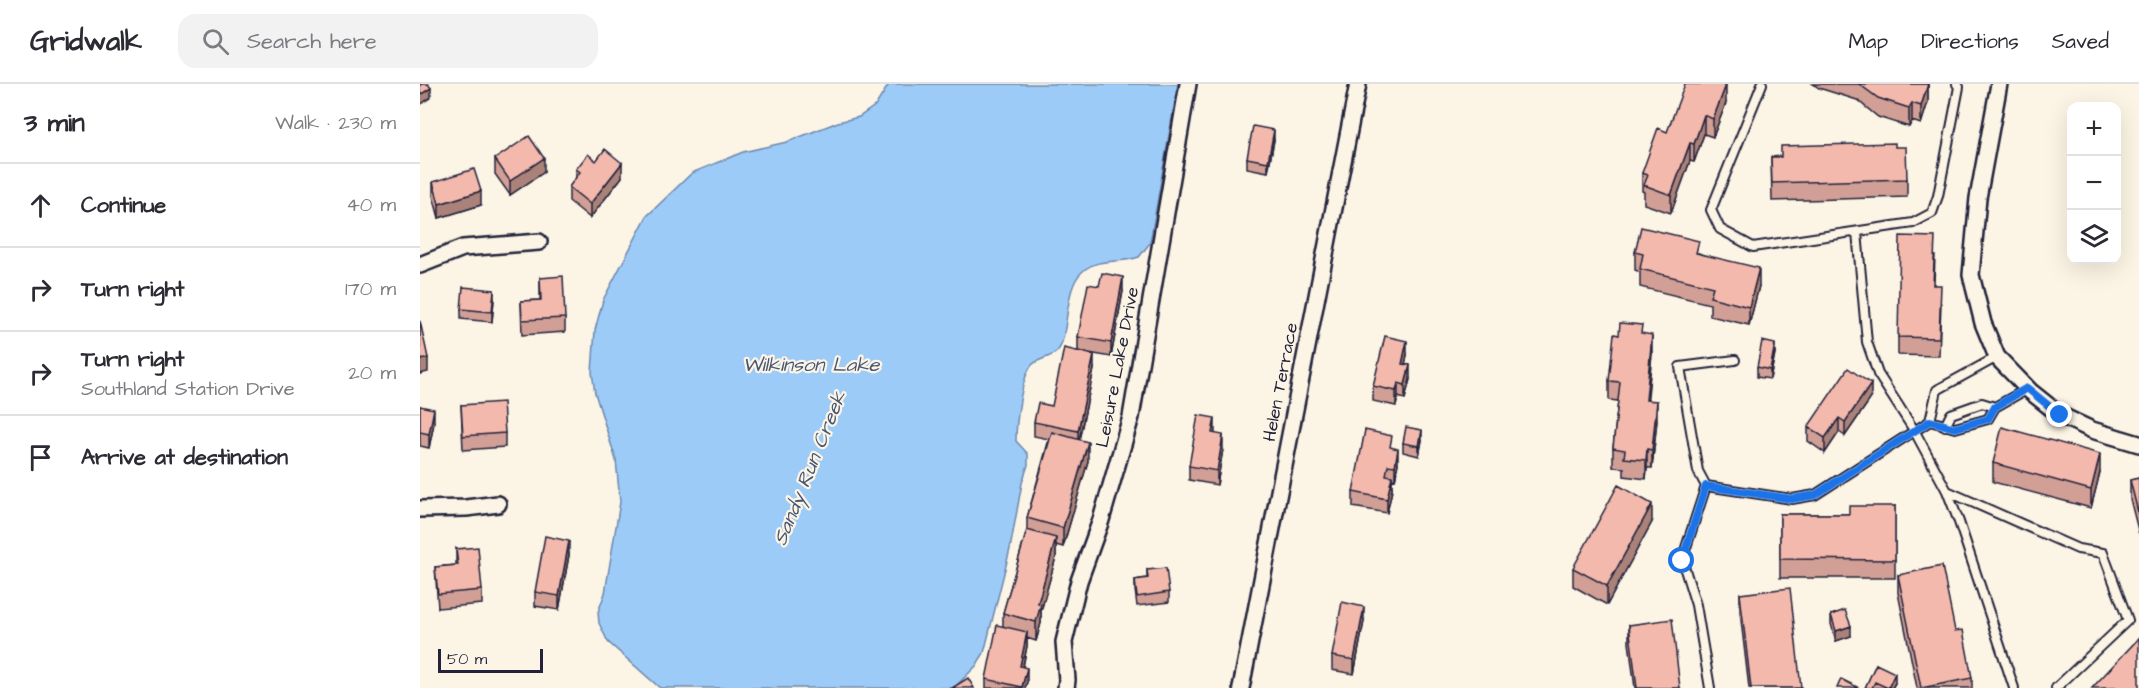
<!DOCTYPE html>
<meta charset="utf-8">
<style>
body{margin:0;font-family:"Architects Daughter",sans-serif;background:#f2f2f3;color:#2b2b33}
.controls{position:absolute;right:18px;top:18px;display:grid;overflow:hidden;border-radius:12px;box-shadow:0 6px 24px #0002}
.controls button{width:54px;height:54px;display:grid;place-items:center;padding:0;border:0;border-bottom:2px solid #e1e1e2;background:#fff;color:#2b2b33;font:30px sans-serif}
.scale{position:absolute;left:18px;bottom:15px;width:105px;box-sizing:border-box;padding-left:6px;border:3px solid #22223b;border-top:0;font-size:16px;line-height:21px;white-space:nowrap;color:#22223b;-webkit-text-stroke:4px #fcf5e5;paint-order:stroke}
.stop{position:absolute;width:18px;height:18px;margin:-14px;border:4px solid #1a73e8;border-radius:50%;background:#fff}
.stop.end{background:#1a73e8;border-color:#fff;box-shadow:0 2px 6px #0008}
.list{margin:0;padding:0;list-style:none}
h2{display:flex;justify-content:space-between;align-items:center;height:78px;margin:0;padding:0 24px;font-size:26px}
h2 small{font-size:20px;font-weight:400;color:#7c7c81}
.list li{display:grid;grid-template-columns:39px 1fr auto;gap:18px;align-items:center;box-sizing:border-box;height:84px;padding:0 24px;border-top:2px solid #e1e1e2}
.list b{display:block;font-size:22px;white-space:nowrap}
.list p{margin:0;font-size:20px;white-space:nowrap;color:#7c7c81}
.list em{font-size:20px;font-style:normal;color:#7c7c81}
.icon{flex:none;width:33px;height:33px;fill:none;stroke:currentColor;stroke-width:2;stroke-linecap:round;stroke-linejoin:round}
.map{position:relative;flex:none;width:1719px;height:604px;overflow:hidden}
header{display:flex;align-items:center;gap:36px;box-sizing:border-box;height:84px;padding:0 30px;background:#fff;border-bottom:2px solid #e1e1e2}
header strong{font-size:28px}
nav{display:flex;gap:33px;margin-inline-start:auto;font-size:21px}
.search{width:420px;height:54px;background:#f2f2f3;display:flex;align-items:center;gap:15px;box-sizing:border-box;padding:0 21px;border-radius:18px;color:#7c7c81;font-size:22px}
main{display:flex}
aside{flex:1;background:#fff}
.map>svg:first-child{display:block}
.water{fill:#9dcbf8;stroke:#6c87ac;stroke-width:1.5}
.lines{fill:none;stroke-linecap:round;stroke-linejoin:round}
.service-casing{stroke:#22223b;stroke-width:12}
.minor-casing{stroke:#22223b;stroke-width:20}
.service{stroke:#fcf5e5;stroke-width:8}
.minor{stroke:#fcf5e5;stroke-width:15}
.wall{fill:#d19f95;stroke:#22223b;stroke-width:1.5}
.shaded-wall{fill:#aa8279;stroke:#22223b;stroke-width:1.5}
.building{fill:#f3b9ad;stroke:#22223b;stroke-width:1.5}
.route{stroke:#1a73e8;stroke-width:8}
.labels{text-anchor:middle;stroke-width:4.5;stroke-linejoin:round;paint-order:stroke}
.street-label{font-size:18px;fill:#22223b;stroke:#fcf5e5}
.water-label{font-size:20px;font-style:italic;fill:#475574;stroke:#fcf5e5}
</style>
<header>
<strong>Gridwalk</strong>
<div class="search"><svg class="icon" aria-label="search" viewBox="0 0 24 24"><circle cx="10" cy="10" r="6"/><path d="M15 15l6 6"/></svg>Search here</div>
<nav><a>Map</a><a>Directions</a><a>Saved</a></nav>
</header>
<main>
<aside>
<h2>3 min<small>Walk · 230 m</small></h2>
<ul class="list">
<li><svg class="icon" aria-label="ahead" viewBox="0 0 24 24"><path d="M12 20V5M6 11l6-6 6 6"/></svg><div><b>Continue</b></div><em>40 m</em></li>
<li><svg class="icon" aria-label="right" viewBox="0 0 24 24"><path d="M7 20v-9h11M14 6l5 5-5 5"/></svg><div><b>Turn right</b></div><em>170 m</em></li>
<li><svg class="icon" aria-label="right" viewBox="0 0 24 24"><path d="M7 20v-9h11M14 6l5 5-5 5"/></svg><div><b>Turn right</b><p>Southland Station Drive</p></div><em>20 m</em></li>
<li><svg class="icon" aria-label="arrive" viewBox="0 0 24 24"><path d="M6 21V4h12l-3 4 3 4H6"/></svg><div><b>Arrive at destination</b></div></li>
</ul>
</aside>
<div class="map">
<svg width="1719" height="604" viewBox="0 0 1719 604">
<rect width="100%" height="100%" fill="#fcf5e5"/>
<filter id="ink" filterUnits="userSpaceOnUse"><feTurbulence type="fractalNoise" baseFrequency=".0167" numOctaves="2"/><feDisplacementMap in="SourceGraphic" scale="12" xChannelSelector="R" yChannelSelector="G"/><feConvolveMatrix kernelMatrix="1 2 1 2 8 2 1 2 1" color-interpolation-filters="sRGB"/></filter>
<g filter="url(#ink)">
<path class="water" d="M469 0H758L730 159 719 173C700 180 679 173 663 187 645 202 649 240 641 261 636 275 621 272 612 281 601 293 596 340 596 357L608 370V381L602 399 590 465 564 569 556 582 534 604H240L188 558 179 539 178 528 185 509 200 418 196 376 175 309 172 288 175 246 183 216 227 132 272 89 323 68 367 58 418 38 439 33 456 21Z"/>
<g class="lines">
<defs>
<path id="service" d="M1342 0 1291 126 1300 145 1333 163 1493 139 1512 129 1518 112 1539 3 1537 0
M1437 148 1447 258 1458 290 1494 346 1527 407 1658 465 1683 469 1708 536 1636 604
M1510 337 1535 344 1568 335 1575 323
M1525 342 1531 330 1562 319 1575 323 1607 305
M1286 402 1278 387 1260 283 1315 276
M1527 407 1539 438 1594 604
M1290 604 1276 521 1262 476 1286 402 1372 415 1395 411 1510 337 1517 306 1577 273"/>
<path id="minor" d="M1579 0 1558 114 1551 191 1563 239 1577 273 1610 307 1640 331 1672 346 1719 360
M0 181 43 164 119 158
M0 425 46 424 78 420
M646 604 647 596 644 558 659 497 681 436 711 333 768 0
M821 604 938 0"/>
</defs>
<use href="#service" class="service-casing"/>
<use href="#minor" class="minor-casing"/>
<use href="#service" class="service"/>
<use href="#minor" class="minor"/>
</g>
<path class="wall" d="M1393 0H1508V18L1501 40 1492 37 1489 43 1458 33 1437 16 1399 4Z
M1306 19 1293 53 1284 50 1274 78 1270 77 1251 129 1224 120V108L1222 107V89L1247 48Z
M854 56 848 88 827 84V74Z
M1475 63 1487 95V113L1352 117 1351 73Z
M75 75 124 88 90 111 75 90Z
M176 77 202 93 170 134 149 117V103L156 94V85Z
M13 98 61 121 19 134 13 112Z
M1215 168 1279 169 1339 202 1329 241 1290 232V220L1220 203V188L1215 186Z
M1515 171 1514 201 1521 220 1519 272 1478 271V253Z
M120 194 145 234V248L102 251 101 217 120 216Z
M679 202 703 207 691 273 658 267V253Z
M74 215 72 238 41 235V225Z
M1222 250 1232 269 1227 316 1237 336 1232 384H1227L1226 395 1204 392V384L1193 383V364L1198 317 1189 316V297L1199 251Z
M1355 269 1350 295 1337 293V283Z
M987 271 985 280 990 295 985 315 978 313 976 322 953 317V302Z
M674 285 659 356 668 377 643 463 636 461V473L621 527V539L616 557 607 554V562L603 583 607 598 605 604H566V595L583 543V529L607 446V434L629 355 614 352V338Z
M1451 314 1425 352 1419 348 1405 369 1388 357V343Z
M41 321 85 349V363L43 366Z
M0 322 14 339 9 364 0 362Z
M795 350 803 365 797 401 769 396V382Z
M1002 356 999 372 983 368V359Z
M972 364 978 379 975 396 972 395V406L967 429 933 423V408Z
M1573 379 1680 388 1671 424 1573 398Z
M1719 394V450L1710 415V396Z
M1475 422V494H1360V430H1429Z
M1232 438 1187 521 1153 502V484Z
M36 465 62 506V520L18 524 15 483 36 481Z
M149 471 139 526 115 522V508Z
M727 486 749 508V518L717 522 715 506V496L727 494Z
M1478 491 1535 547 1552 594V604H1497L1478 509Z
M1320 510 1381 604H1329L1320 528Z
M1411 531 1431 552 1416 557 1411 540Z
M944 537 934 590 912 586V572Z
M1209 541 1260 604H1215L1209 559Z
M1456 580 1475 599 1472 604H1445Z"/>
<path class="shaded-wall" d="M1508 0V18L1501 40V22Z
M1306 1V19L1293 53V35Z
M11 4V13L0 21V11Z
M1492 19V37L1489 43V24Z
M1284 31V50L1274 78V60Z
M854 46V56L848 88V78Z
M1270 59V77L1251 129V111Z
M124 74V88L90 111V97Z
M202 79V93L170 134V120Z
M61 107V121L19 134V120Z
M1339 184V202L1329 241V223Z
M703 193V207L691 273V259Z
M74 206V215L72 238V228Z
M1232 251V269L1226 335V316Z
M987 257V271L982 294V280Z
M1355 260V269L1350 295V286Z
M674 271V285L658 361V347Z
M8 274V288L0 290V276Z
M990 281V295L985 315V301Z
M978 299V313L976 322V307Z
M1451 300V314L1425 352V338Z
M1237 317V336L1232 384V366Z
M14 325V339L9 364V350Z
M795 334V348L792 364V349Z
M1419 334V348L1405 369V354Z
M1002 346V356L999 372V362Z
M803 351V365L797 401V387Z
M668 358V377L643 463V444Z
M978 365V379L975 396V382Z
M1227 365V384L1226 395V376Z
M1680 370V388L1671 424V406Z
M972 392V406L967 429V415Z
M1232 420V438L1187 521V502Z
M636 454V473L621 527V539L616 557V538L618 519Z
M149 457V471L139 526V512Z
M944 523V537L934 590V576Z
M1431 542V552L1416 557V547Z
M607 548V562L600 596V582Z
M607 584V598L605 604H602Z
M1475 589V599L1472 604H1468Z"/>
<path class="building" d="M0 0H8L11 4 0 11Z
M1265 0H1302L1306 1 1293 35 1284 31 1274 60 1270 59 1251 111 1224 101 1228 91 1222 89 1238 44 1247 48Z
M1439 0H1508L1501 22 1492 19 1489 24 1458 14Z
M833 42 854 46 848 78 827 74Z
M109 52 124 74 90 97 75 75Z
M1475 59V63H1486L1487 95 1352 99 1351 73H1361V62Z
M185 65 202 79 170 120 149 103 160 88 156 85 168 70 176 77Z
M54 85 61 107 19 120 13 98Z
M1221 143 1279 157 1276 169 1339 184 1329 223 1290 213 1293 203 1220 185 1223 170 1215 168Z
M1480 152 1515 153 1513 201H1521L1519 254 1478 253Z
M682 189 703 193 691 259 658 253 668 200 679 202Z
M143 192 145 234 102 236 101 217 121 216 120 194Z
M43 203 74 206 72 228 41 225Z
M0 237 8 274 0 276Z
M1200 239 1222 241 1221 249 1232 251 1226 316 1237 317 1232 366 1227 365 1226 376 1204 374 1205 366 1193 364 1200 298 1189 297 1194 250 1199 251Z
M965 252 987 257 982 280 990 281 985 301 978 299 976 307 953 302Z
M1342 257 1355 260 1350 286 1337 283Z
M644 264 674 271 658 347 614 338 618 319 632 322Z
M1428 284 1451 300 1425 338 1419 334 1405 354 1388 343Z
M83 318 85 349 43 352 41 321Z
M0 322 14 325 9 350 0 348Z
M778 331 795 334 792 349 803 351 797 387 769 382Z
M986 343 1002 346 999 362 983 359Z
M1582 343 1680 370 1671 406 1573 379Z
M945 346 972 352 970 363 978 365 975 382 968 381 966 391 972 392 967 415 933 408Z
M632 348 668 358 643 444 607 434Z
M1719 394V432L1710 396Z
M1198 401 1232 420 1187 502 1153 484Z
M1429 422H1475V476L1360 475V430H1429Z
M607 446 636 454 618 519 621 520 616 538 583 529Z
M125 452 149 457 139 512 115 508Z
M58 463 62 506 18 510 15 483 38 481 36 465Z
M1522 482 1535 547 1543 546 1552 594 1501 604 1478 491Z
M746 484 749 508 717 513 715 496 728 494 727 486Z
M1370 504 1381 604H1331L1320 510Z
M922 518 944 523 934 576 912 572Z
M1425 526 1431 542 1416 547 1411 531Z
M1252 535 1260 604H1217L1209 541Z
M577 541 607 548 600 582 607 584 602 603 566 595Z
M1719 554V604H1672Z
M1456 580 1475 589 1468 604 1455 598 1452 604H1445Z
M548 594 554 604H532Z
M1421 595 1439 604H1417Z"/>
</g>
<g class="lines" filter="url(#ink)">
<path class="route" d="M1262 477 1286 402 1372 415 1395 411 1510 337 1535 344 1568 335 1575 323 1607 304 1640 331"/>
</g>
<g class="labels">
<g class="street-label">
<text transform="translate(697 283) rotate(-79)" y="6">Leisure Lake Drive</text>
<text transform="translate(860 298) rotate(-79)" y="6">Helen Terrace</text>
</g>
<g class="water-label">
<text x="391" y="287">Wilkinson Lake</text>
<text transform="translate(389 384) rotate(-68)" y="7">Sandy Run Creek</text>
</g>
</g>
</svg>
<div class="controls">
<button>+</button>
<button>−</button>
<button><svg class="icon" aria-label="layers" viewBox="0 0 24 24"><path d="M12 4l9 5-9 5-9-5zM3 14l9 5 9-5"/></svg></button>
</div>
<div class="scale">50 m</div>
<div class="stop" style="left:1262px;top:477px"></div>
<div class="stop end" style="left:1640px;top:331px"></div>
</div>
</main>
